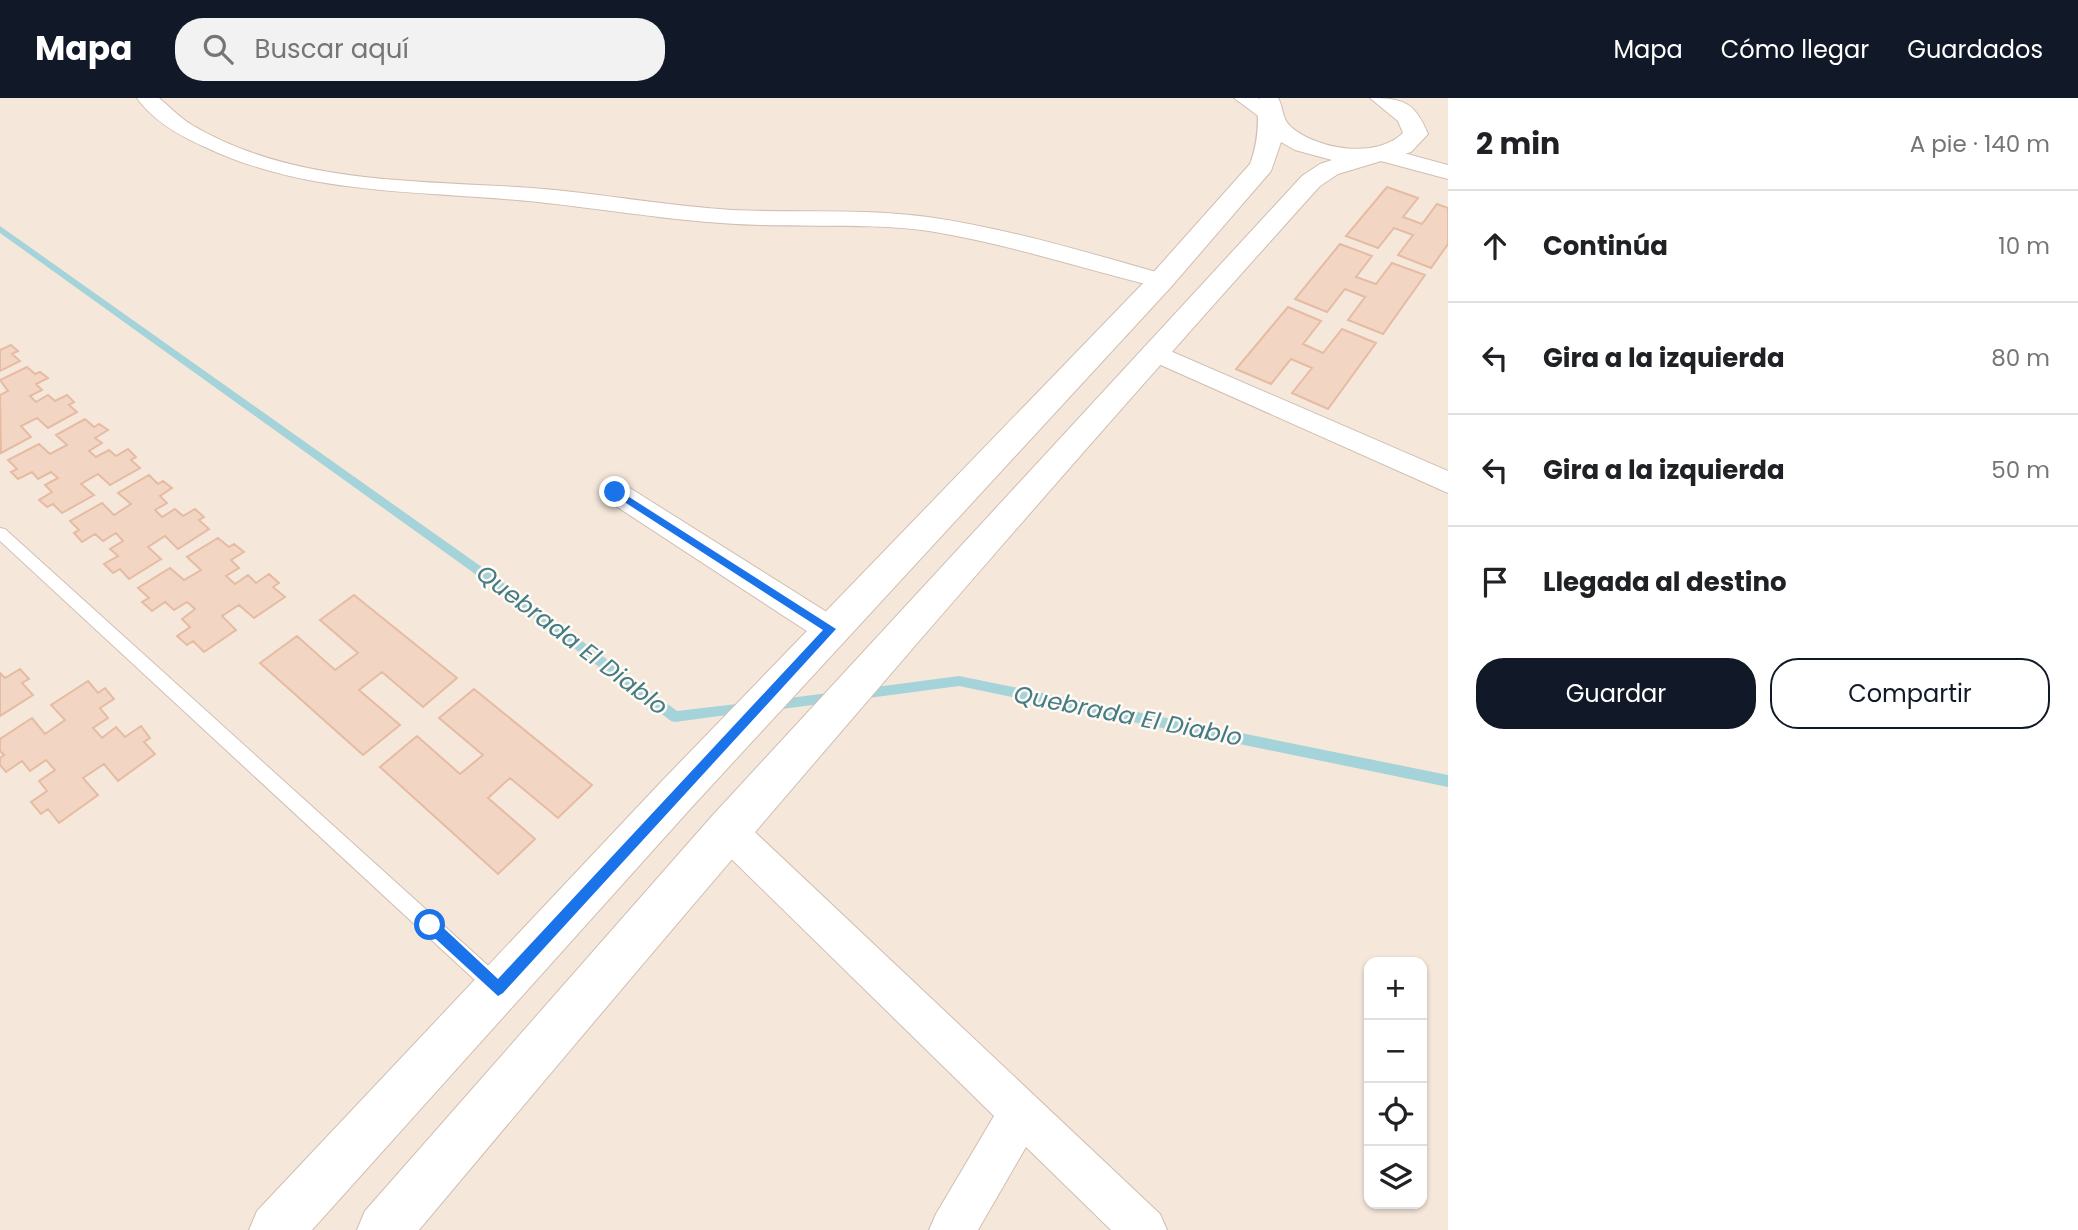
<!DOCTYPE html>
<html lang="es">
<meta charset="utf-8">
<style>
body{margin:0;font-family:Poppins,sans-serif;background:#f2f2f2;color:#202124}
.controls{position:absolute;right:21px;bottom:21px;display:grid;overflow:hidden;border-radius:14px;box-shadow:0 2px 5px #0004}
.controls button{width:63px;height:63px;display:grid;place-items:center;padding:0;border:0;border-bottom:2px solid #e0e0e0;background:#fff;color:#202124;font:35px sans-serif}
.stop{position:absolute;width:21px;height:21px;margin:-16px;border:5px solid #1a73e8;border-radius:50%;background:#fff}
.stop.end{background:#1a73e8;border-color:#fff;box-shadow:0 2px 7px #0008}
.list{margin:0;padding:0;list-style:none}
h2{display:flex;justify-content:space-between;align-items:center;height:91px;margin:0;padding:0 28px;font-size:30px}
h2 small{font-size:23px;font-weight:400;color:#757577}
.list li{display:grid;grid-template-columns:46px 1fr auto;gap:21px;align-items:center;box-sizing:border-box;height:112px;padding:0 28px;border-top:2px solid #e0e0e0}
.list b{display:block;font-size:26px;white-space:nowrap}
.list em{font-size:23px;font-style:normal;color:#757577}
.actions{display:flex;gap:14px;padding:21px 28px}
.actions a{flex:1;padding:16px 0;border:2px solid #111827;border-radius:28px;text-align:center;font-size:24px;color:#111827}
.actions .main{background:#111827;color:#fff}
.icon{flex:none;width:38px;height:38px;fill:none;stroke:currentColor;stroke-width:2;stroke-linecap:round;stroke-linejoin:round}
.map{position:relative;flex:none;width:1448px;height:1132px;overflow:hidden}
header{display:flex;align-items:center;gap:42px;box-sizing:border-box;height:98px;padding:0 35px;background:#111827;color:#fff}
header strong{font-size:33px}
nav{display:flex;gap:38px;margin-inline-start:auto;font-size:24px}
.search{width:490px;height:63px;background:#f2f2f2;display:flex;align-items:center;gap:18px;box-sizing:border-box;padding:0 24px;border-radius:28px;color:#757577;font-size:26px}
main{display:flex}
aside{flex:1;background:#fff}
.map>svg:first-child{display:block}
.residential{fill:#f5e8da;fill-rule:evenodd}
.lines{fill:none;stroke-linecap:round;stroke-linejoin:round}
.stream{fill:#a5d3da;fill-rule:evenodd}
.building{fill:#f3d5c3;stroke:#e6bba3;stroke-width:2}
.service-casing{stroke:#d1beb0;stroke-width:2}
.minor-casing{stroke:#d1beb0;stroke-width:2}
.tertiary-casing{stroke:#d1beb0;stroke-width:2}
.service{fill:#fff;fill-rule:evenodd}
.minor{fill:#fff;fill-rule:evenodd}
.tertiary{fill:#fff;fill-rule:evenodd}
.route{fill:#1a73e8}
.labels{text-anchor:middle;stroke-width:5;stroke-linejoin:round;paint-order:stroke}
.water-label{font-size:24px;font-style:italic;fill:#437c86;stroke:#fffaf3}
</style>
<header>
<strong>Mapa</strong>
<div class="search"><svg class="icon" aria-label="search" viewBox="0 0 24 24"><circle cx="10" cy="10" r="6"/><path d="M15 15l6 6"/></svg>Buscar aquí</div>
<nav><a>Mapa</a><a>Cómo llegar</a><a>Guardados</a></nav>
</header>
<main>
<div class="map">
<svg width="1448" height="1132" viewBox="0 0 1448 1132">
<rect width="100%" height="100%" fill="#fdf6ec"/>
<path class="residential" d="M0 0H1448V1132H0ZM1369 864H1422V1106H1369Z"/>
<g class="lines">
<path class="stream" d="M0 128 479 467 677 613 745 605 749 606 751 610 749 614 675 624 671 623 471 473 0 135Z
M959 578 1448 677V689L959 588 861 601 857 600 855 596 857 592 861 591Z
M836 594 840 595 842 599 840 603 836 604 774 612 770 611 768 607 770 603 774 602Z"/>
</g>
<path class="building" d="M1387 89 1418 100 1403 119 1422 126 1437 106 1448 110V146L1431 170 1398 157 1413 137 1394 130 1378 150 1346 138Z
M1340 146 1372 158 1356 179 1376 186 1392 165 1425 177 1383 236 1348 222 1365 199 1345 191 1327 214 1295 201Z
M1288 209 1321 223 1303 246 1323 255 1342 231 1376 245 1328 311 1292 295 1312 270 1291 261 1271 286 1236 271Z
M11 247 18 253 12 256 20 263 0 273V252Z
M27 269 35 276 40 274 48 280 36 286 42 292 30 298 36 304 48 297 55 303 67 297 74 304 69 307 77 314 48 330 37 320 21 328 31 339 1 355 0 297 8 293 0 282Z
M85 321 94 329 99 326 108 332 95 340 102 345 89 353 96 359 109 352 116 358 128 351 136 359 131 362 140 370 110 387 98 376 81 386 94 397 62 415 53 406 47 409 39 402 52 394 45 387 58 380 51 374 38 381 32 374 18 381 11 374 17 371 8 362 39 346 50 356 67 347 56 337Z
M149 377 158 386 163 383 172 390 160 398 167 405 155 412 162 419 175 411 183 418 195 411 204 419 199 422 209 431 178 451 165 438 148 449 161 461 129 481 120 471 113 475 104 466 118 458 110 451 123 443 116 435 103 443 95 436 82 444 74 435 79 432 70 423 102 405 114 417 131 406 118 395Z
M218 440 229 449 234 446 244 454 231 462 239 470 226 478 235 486 248 477 256 485 269 476 279 485 273 489 285 499 254 520 239 507 222 518 236 532 204 554 193 543 187 547 177 538 190 529 182 521 195 511 187 504 174 512 165 504 152 513 142 504 149 500 138 490 170 470 184 482 201 472 187 459Z
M354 497 457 580 423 609 382 574 359 592 400 627 363 657 260 565 297 538 335 572 358 555 320 522Z
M20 571 29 581 22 585 33 597 0 618V575L5 580Z
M88 583 98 595 105 590 114 601 100 610 108 620 93 630 102 640 116 629 125 639 141 628 150 640 144 644 155 656 118 683 104 666 83 680 98 697 59 725 48 711 41 716 31 704 47 693 39 683 55 672 46 662 30 673 22 663 6 674 0 667V660L4 657 0 653V641L32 620 45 636 65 622 51 607Z
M474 591 592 687 558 720 510 680 488 700 535 741 498 776 380 669 417 638 460 676 483 657 439 620Z"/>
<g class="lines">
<defs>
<path id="service" d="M0 430 5 431 504 882 507 889 504 896 497 899 490 896 0 443Z"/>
<path id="minor" d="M137 0H159C170 9 180 20 192 27 293 87 419 82 532 90 599 95 665 108 732 112 797 115 863 110 928 119 1010 131 1090 155 1170 178L1173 183 1170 188 1161 190C1083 171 1009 146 929 133 873 125 816 129 760 127 685 125 612 112 538 104 425 92 310 99 205 49 180 38 153 23 137 0Z
M1234 0H1258L1278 16 1275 20H1261Z
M1385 50 1448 67V81L1377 62 1374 57 1377 52Z
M1154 246 1448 373V395L1145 260 1141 254 1145 248Z
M615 383 625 387 841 523 846 532 841 541 830 545 819 541 605 401 600 394 605 387Z
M727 715 740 720 1160 1116 1167 1132H1111L1026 1049 978 1132H929L936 1116 994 1018 714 744 708 732 714 720Z"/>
<path id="tertiary" d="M1260 0H1278C1284 10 1281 20 1291 29 1318 52 1377 61 1403 35L1398 23 1370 0C1403 0 1415 4 1428 36L1411 54 1338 76 1320 88C1012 430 714 780 419 1132H357L365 1113 712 718 1302 78 1320 66 1332 62 1295 52 1281 44 1271 73 1171 189 691 710 312 1132H249L257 1113 661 684 1151 177 1250 66C1258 45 1259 26 1257 4Z"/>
</defs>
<use href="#service" class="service-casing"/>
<use href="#minor" class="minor-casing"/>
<use href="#tertiary" class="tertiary-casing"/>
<use href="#service" class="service"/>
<use href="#minor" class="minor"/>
<use href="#tertiary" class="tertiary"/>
</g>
<path class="route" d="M615 390 836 531 503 895 498 898 426 832V822H435L498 881 823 532 612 396 610 394Z"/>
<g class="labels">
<g class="water-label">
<text transform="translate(572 542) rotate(37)" y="8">Quebrada El Diablo</text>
<text transform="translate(1128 618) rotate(11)" y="8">Quebrada El Diablo</text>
</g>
</g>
</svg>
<div class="controls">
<button>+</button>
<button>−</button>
<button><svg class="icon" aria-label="locate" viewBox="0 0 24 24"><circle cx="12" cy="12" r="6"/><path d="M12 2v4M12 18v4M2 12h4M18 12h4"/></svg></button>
<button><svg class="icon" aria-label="layers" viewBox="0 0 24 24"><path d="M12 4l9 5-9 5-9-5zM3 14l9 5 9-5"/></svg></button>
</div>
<div class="stop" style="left:430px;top:827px"></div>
<div class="stop end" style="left:615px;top:394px"></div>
</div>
<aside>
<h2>2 min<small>A pie · 140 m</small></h2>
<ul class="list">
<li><svg class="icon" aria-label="ahead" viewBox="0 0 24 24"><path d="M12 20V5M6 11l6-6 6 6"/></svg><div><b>Continúa</b></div><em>10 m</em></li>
<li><svg class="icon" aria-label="left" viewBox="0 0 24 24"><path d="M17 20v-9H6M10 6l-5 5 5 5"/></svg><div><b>Gira a la izquierda</b></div><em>80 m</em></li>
<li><svg class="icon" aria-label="left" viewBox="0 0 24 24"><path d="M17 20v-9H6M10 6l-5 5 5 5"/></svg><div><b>Gira a la izquierda</b></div><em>50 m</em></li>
<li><svg class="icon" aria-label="arrive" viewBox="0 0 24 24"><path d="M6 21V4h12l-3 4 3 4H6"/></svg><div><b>Llegada al destino</b></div></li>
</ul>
<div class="actions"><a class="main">Guardar</a><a>Compartir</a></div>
</aside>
</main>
